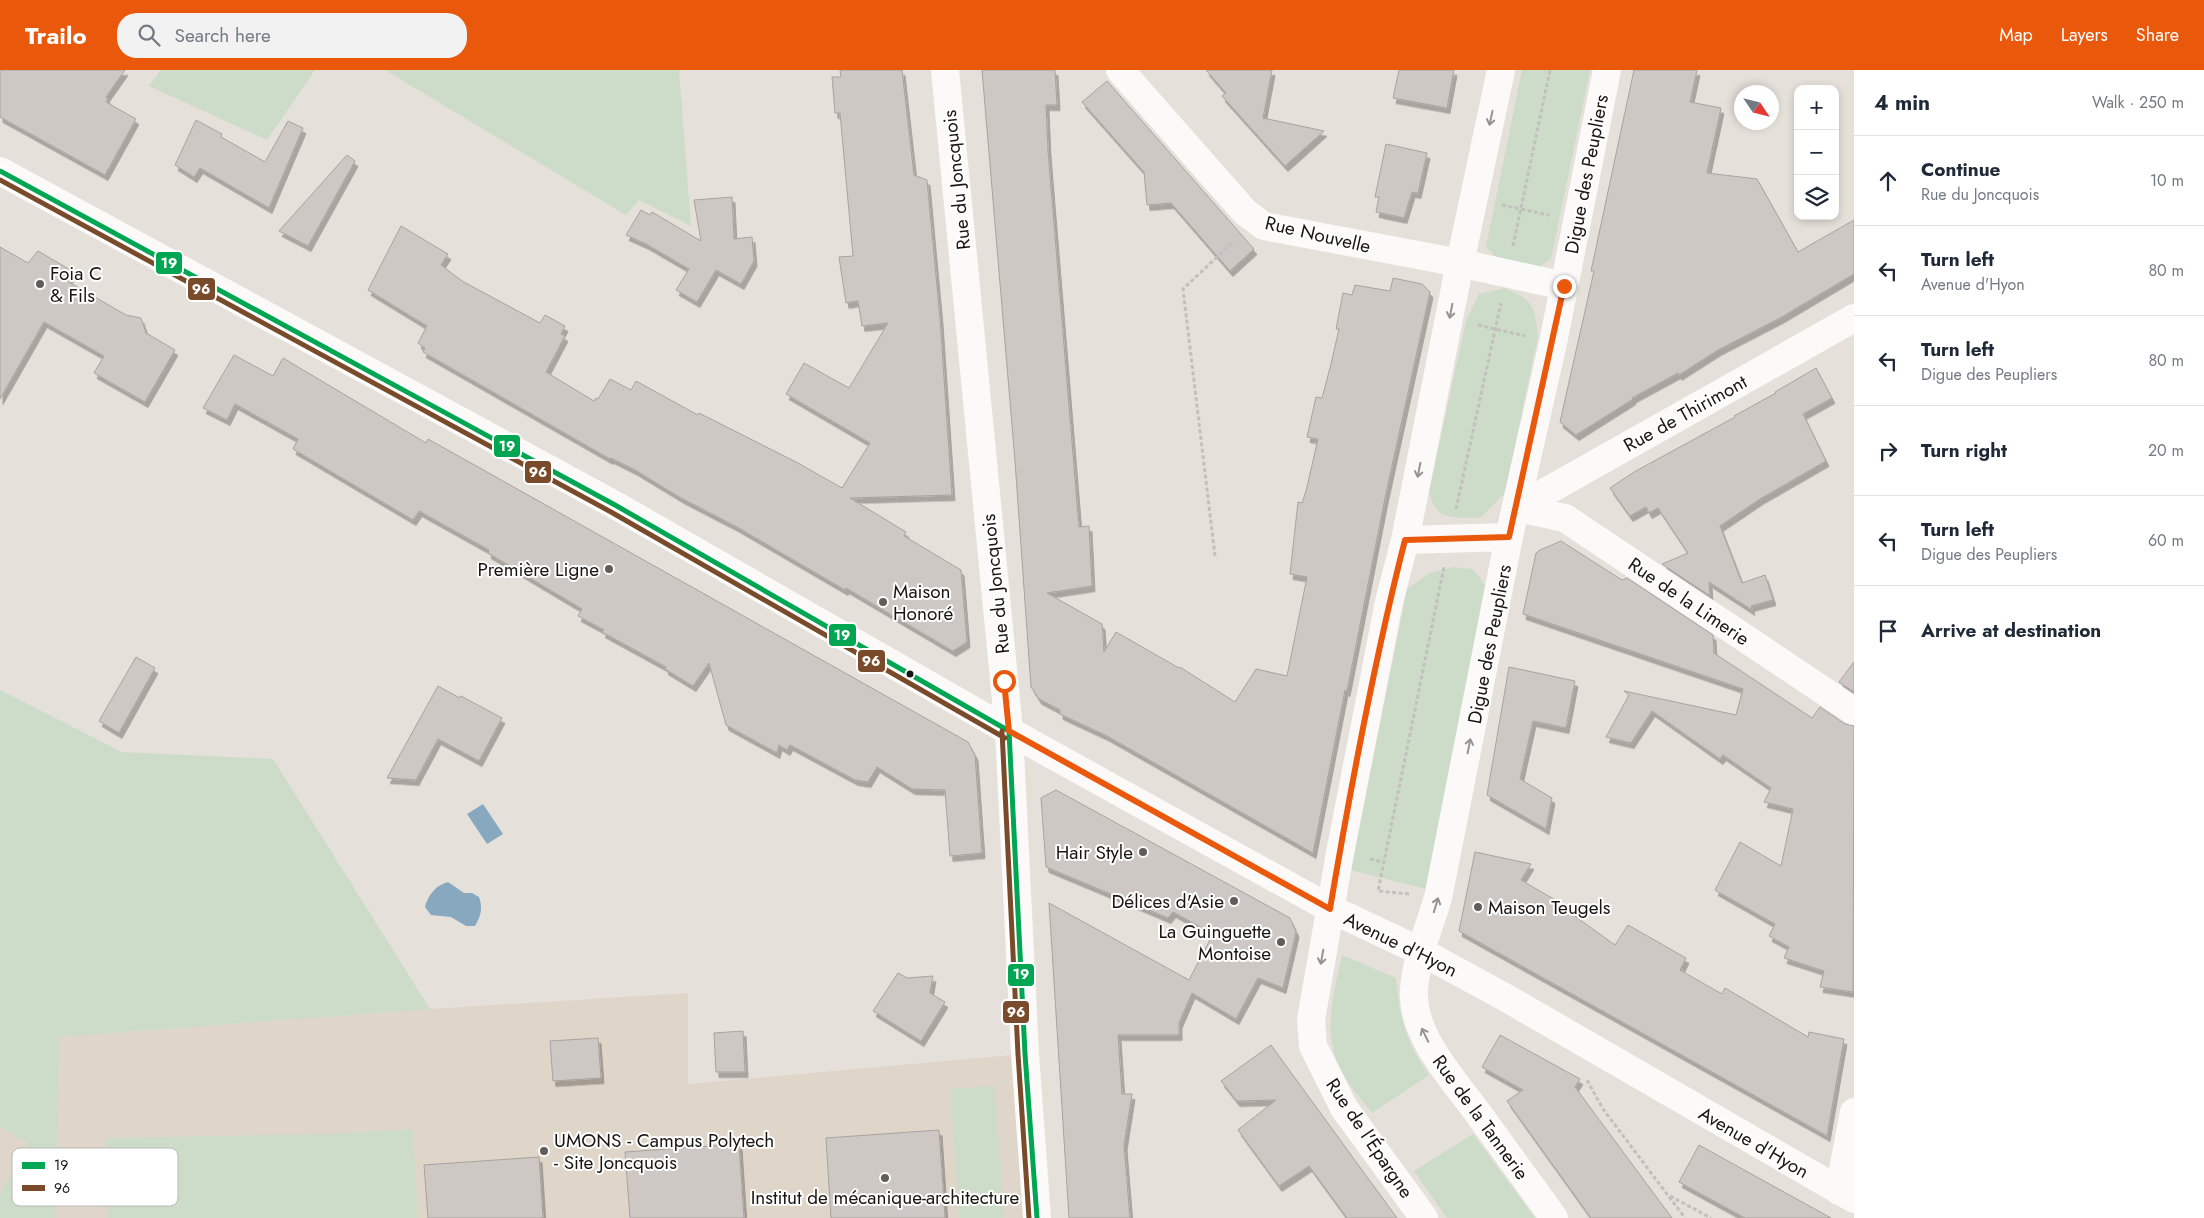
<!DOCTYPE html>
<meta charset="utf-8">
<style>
body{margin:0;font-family:Jost,sans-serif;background:#f2f2f3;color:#1f2937}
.controls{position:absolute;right:15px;top:15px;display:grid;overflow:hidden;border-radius:10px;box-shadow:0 2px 8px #0003}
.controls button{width:45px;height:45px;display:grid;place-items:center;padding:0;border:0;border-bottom:1px solid #e0e1e3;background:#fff;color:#1f2937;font:25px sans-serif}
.compass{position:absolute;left:1734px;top:15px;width:45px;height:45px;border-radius:50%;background:#fff;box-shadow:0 2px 8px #0003;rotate:125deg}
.stop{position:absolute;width:15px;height:15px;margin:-11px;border:4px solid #ea580c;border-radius:50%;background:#fff}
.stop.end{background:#ea580c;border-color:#fff;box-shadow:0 1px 5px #0008}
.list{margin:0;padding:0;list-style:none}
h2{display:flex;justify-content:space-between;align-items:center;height:65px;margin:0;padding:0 20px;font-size:21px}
h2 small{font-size:16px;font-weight:400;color:#747a83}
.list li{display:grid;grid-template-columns:32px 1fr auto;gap:15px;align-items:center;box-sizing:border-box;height:90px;padding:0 20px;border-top:1px solid #e0e1e3}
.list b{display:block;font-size:19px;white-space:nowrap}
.list p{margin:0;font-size:16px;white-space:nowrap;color:#747a83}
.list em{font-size:16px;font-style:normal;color:#747a83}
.icon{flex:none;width:28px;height:28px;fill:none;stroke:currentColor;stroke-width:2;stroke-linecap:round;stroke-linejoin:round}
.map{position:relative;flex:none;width:1854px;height:1148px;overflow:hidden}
header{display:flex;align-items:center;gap:30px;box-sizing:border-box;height:70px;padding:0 25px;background:#ea580c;color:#fff}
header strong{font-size:24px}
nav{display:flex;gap:28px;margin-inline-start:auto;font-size:18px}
.search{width:350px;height:45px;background:#f2f2f3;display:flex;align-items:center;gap:12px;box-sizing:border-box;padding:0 18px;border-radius:20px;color:#747a83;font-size:19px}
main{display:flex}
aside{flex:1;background:#fff}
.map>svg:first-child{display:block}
.built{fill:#e0d5c9}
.green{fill:#ccdcc8}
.water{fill:#88a8c0}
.building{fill:#cdc8c3;stroke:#a7a39f;filter:url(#shadow)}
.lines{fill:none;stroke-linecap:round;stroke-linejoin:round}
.path{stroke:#c2c0be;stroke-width:3;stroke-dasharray:4 2.5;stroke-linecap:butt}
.minor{stroke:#fbfaf9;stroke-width:28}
.bus-1-casing{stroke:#fff;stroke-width:9}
.bus-2-casing{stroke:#fff;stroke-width:9}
.bus-1{stroke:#00a651;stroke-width:5}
.bus-2{stroke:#7a4b2a;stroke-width:5}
.oneway{stroke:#959391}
.route{stroke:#ea580c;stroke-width:6}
.poi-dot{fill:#615c58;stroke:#fff;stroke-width:2}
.bus-dot{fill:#191512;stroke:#fff;stroke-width:2}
.labels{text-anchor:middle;stroke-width:4;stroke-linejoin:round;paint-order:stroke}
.street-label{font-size:19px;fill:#191512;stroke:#fff}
.poi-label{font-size:19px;fill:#191512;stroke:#fff;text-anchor:start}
.key{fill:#fff;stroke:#bab9b8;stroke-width:1}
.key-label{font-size:14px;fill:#191512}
.line-badge{stroke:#fff;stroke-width:2}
.badge-label{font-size:14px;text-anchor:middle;font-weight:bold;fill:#fff}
</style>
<header>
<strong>Trailo</strong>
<div class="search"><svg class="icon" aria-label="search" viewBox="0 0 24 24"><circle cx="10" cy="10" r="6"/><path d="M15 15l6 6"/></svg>Search here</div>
<nav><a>Map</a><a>Layers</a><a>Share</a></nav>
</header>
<main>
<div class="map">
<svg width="1854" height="1148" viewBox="0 0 1854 1148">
<defs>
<filter id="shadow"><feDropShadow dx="3" dy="5.5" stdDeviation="0" flood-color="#0004"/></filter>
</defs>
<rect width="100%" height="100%" fill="#e6e0da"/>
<path class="built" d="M688 923V1014L1025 984 1037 1148H56L59 967 430 939Z
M0 1057 27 1073 0 1125Z"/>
<path class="green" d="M161 0H315L267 70 149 16Z
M385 0H679L691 156 639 130 626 145Z
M1522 0H1590L1551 189 1536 199 1498 189 1486 177Z
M1505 218C1534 231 1534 235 1538 266L1505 423 1480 448C1466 448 1443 450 1435 437 1432 433 1431 427 1429 422L1466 251 1479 224Z
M1453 497 1473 499 1489 520 1426 819 1351 800 1407 519 1429 503Z
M0 620 122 682 273 689 430 939 59 967 56 1148H0V1125L27 1073 0 1057Z
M1342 885 1396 908C1400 950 1405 970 1429 1005L1372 1043C1362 1030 1350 1017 1342 1002 1321 964 1334 924 1342 885Z
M995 1016 1004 1148H959L950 1019Z
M413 1059 418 1148H107L106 1068 328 1064Z
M1473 1064 1535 1148H1447L1414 1101Z"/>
<path class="water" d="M483 734 503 764 487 774 467 744Z
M448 812 464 823H472L479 827C483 838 481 846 475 856H466L451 847 431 845 425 837C428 825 436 815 448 812Z"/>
<path class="building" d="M0 0H125L106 27 108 29 106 32 136 49 105 105 0 47Z
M840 0H902L914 105 927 110 940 249 952 425 850 428 906 462 904 466 961 500 967 572 953 581 846 518 845 520 737 457 681 428 635 400 611 388 610 389 423 282 425 278 418 273 427 256 368 220 401 156 448 184 441 195 462 211 540 253 545 245 565 256 561 264 565 266 546 302 594 331 596 328 598 329 610 309 631 320 636 311 698 345 699 343 798 393 842 418 870 373 786 324 804 293 849 318 888 253 862 256 858 231 846 233 839 187 853 186 840 43H835L832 7H841Z
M982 0H1055L1057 35H1046L1048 81 1079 457 1089 456 1092 516 1047 523 1102 554 1104 582 1116 562 1179 598 1180 597 1235 632 1256 599 1287 606 1307 507 1290 504 1298 432 1302 433 1306 421 1318 369 1307 367 1316 327 1322 328 1331 294 1339 259H1336L1343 223 1352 225 1355 215 1390 221 1393 208 1422 214 1430 222 1385 428 1347 621 1345 620 1313 783 1107 666 1060 644V640L1039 629 1031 617 1015 391Z
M1206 0H1272L1263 48 1324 61 1285 96 1222 26 1226 23Z
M1399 0H1454L1447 38 1393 28Z
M1634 0H1697L1690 32 1721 38 1707 103 1757 109 1798 182 1854 150V204L1780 248 1718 280 1679 305 1678 303 1632 328 1633 329 1576 365 1560 352 1594 201H1591Z
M1107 11 1254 179 1230 201 1171 133 1147 135 1144 102 1082 32Z
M196 50 222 64 221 67 265 92 288 51 303 58 269 138 200 98 194 107 175 95Z
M1386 74 1427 83 1418 123 1412 122 1404 148 1376 142 1379 127H1375Z
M347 85 355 91 308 176 279 161Z
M732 127 734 169 752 167 754 191 741 214 716 200 697 232 676 220 689 199 646 174 626 165 641 140 650 145 652 142 701 171 694 130Z
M0 177 28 193 38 181 74 202 67 211 126 245 141 248 146 263 175 280 145 332 94 303 104 286 44 252 0 329Z
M234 285 273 306 283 288 426 373 428 369 462 388 968 672 975 685 982 783 950 786 945 720 912 719 877 697 868 712 855 710 790 675 787 680 779 675 777 683 726 655 709 593 693 616 665 599 666 597 602 562 604 560 578 546 582 539 488 483 489 480 419 441 413 450 293 379 298 369 235 334 227 350 203 338Z
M1816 298 1832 328 1803 344 1826 391 1760 429 1720 456 1742 513 1765 505 1773 530 1751 536 1752 540 1709 512 1710 526 1662 494 1688 483 1658 438 1649 443 1646 437 1630 446 1610 418 1634 402 1735 347 1734 346 1776 323 1775 322Z
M1561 471 1622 510 1627 508 1713 565 1714 583 1812 648 1820 637 1845 654 1854 656 1853 922 1820 917 1824 901 1784 888 1789 877 1769 866 1775 854 1715 820 1740 772 1781 796 1793 739 1764 732 1771 718 1723 685 1720 689 1652 641 1631 673 1606 667 1629 625 1624 621 1736 645 1743 619 1523 544 1536 483 1540 480Z
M136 587 155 598 119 663 99 651Z
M1854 592V622L1839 612Z
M1509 597 1575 611 1566 658 1533 651 1520 709 1552 728 1546 759 1487 725Z
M438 616 460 628 461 626 502 648 479 691 438 669 416 710 387 708Z
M1056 720 1290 848 1296 862 1283 918 1258 908 1236 949 1192 923 1179 953V965H1118L1122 1024H1132L1124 1075 1130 1148H1069L1049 833 1189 910 1213 864 1173 842 1168 848 1046 797 1041 728Z
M1475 782 1531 794 1521 810 1574 841 1572 844 1615 875 1628 855 1686 888 1680 900 1722 924 1725 918 1808 967 1809 962 1844 969 1827 1066 1459 861Z
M898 903 907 908 933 906 930 923 945 932 921 971 873 941Z
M743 961 745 1002H716L714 963Z
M1500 965 1580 1009 1575 1017 1672 1148H1591L1507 1031 1523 1020 1482 997Z
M598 968 601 1008 553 1011 550 971Z
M1271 975 1327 1052 1397 1148H1347L1309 1096 1279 1116 1238 1060 1276 1030 1237 1031 1221 1011Z
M939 1060 945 1148H831L826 1068Z
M739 1074 744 1148H630L625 1082Z
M1699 1075 1831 1148H1745L1679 1112Z
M539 1087 543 1148H428L424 1095Z"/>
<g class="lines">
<path class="path" d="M1502 135 1549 145
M1513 176 1550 0
M1478 255 1525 266
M1456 439 1501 233
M1215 486 1183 219 1234 171
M1370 789 1383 792
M1409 824 1378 821 1444 497
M1587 1010 1603 1039 1685 1148
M1670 1126 1711 1148"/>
<path class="minor" d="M945 0 1009 661 1025 984 1037 1148
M1120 0 1245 142 1264 156 1460 193 1564 216
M0 101 615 435 1009 661 1331 839 1422 882 1510 930 1854 1129
M1517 438 1565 448 1854 641
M1517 438 1854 248
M1405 470 1509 467
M1839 1121 1854 1042
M1424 1148 1344 1038 1313 976 1311 950 1340 783 1389 532 1405 470 1460 193 1501 0
M1554 1148C1529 1114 1505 1080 1480 1046 1455 1011 1411 966 1414 920 1416 889 1429 857 1438 828L1509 467 1553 273 1607 0"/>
<defs>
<path id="bus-1" d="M0 101 615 435 1009 661
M1009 661 1025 984 1037 1148"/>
<path id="bus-2" d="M0 110 611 442 1005 668
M1002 661 1018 984 1029 1148"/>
</defs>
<use href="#bus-1" class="bus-1-casing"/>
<use href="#bus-2" class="bus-2-casing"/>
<use href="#bus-1" class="bus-1"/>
<use href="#bus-2" class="bus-2"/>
</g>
<defs><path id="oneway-shaft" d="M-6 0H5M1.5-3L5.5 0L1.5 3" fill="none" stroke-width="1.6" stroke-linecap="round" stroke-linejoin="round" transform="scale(1.25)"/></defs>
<g class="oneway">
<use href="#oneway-shaft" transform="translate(1491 48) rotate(102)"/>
<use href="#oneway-shaft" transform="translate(1451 241) rotate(101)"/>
<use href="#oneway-shaft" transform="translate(1419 400) rotate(101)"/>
<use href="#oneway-shaft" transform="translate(1469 676) rotate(-79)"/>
<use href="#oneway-shaft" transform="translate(1436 835) rotate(-73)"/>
<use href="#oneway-shaft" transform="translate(1322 887) rotate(100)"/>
<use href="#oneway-shaft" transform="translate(1425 965) rotate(-116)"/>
</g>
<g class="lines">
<path class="route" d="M1004 611 1009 661 1330 839C1351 715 1374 591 1405 470L1509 467 1564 216"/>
</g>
<g class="poi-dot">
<circle cx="40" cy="214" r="5"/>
<circle cx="609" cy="499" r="5"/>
<circle cx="883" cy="532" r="5"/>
<circle cx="1143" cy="782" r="5"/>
<circle cx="1234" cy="831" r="5"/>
<circle cx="1478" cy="837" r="5"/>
<circle cx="1281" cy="872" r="5"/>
<circle cx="544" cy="1081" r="5"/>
<circle cx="885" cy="1108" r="5"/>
</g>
<circle class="bus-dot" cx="910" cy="604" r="4.5"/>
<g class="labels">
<g class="street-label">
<text transform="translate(1586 104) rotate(-79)" y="7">Digue des Peupliers</text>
<text transform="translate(956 110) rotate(-96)" y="7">Rue du Joncquois</text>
<text transform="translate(1318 164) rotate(13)" y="7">Rue Nouvelle</text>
<text transform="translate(1685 343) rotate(-29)" y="7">Rue de Thirimont</text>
<text transform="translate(995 514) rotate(-96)" y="7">Rue du Joncquois</text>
<text transform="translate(1689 531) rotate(34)" y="7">Rue de la Limerie</text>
<text transform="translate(1489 574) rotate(-79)" y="7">Digue des Peupliers</text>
<text transform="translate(1401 874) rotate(26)" y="7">Avenue d'Hyon</text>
<text transform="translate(1481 1047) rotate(54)" y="7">Rue de la Tannerie</text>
<text transform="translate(1370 1068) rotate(56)" y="7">Rue de l'Épargne</text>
<text transform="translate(1754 1072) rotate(30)" y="7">Avenue d'Hyon</text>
</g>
<g class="poi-label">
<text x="50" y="210">Foia C<tspan x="50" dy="22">&amp; Fils</tspan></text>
<text x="599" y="506" text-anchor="end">Première Ligne</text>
<text x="893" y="528">Maison<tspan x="893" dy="22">Honoré</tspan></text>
<text x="1133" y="789" text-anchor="end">Hair Style</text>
<text x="1224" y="838" text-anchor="end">Délices d'Asie</text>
<text x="1488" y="844">Maison Teugels</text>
<text x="1271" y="868" text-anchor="end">La Guinguette<tspan x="1271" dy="22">Montoise</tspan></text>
<text x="554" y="1077">UMONS - Campus Polytech<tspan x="554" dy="22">- Site Joncquois</tspan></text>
<text x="885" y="1134" text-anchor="middle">Institut de mécanique-architecture</text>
</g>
</g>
<rect x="12" y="1078" width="166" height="58" rx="8" class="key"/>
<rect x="22" y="1092" width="23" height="7" fill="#00a651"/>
<rect x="22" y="1115" width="23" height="6" fill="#7a4b2a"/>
<g class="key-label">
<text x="54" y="1100">19</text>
<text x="54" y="1123">96</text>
</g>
<g class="line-badge">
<rect x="155" y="181" width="28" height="24" rx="5" fill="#00a651"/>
<rect x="187" y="207" width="29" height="24" rx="5" fill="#7a4b2a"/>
<rect x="493" y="364" width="28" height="24" rx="5" fill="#00a651"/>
<rect x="524" y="390" width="28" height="24" rx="5" fill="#7a4b2a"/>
<rect x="828" y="553" width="29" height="24" rx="5" fill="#00a651"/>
<rect x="857" y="579" width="29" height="24" rx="5" fill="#7a4b2a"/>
<rect x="1007" y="893" width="28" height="24" rx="5" fill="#00a651"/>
<rect x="1002" y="930" width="28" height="24" rx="5" fill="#7a4b2a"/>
</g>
<g class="badge-label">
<text x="169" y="198">19</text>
<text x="201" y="224">96</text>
<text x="507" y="381">19</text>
<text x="538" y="407">96</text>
<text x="842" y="570">19</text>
<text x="871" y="596">96</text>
<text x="1021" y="909">19</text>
<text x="1016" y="947">96</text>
</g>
</svg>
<div class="controls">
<button>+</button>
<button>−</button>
<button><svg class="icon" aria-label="layers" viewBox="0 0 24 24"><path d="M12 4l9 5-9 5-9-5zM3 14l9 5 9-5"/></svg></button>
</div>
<svg class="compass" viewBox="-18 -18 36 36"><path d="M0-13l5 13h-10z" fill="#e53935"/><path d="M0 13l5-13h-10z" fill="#747a83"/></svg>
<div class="stop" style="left:1004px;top:611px"></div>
<div class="stop end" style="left:1564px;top:216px"></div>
</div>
<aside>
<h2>4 min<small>Walk · 250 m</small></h2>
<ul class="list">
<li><svg class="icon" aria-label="ahead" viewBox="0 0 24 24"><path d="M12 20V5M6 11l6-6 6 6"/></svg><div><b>Continue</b><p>Rue du Joncquois</p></div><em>10 m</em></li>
<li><svg class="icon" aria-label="left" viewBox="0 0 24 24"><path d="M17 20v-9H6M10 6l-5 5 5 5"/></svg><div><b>Turn left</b><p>Avenue d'Hyon</p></div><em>80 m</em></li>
<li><svg class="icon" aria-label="left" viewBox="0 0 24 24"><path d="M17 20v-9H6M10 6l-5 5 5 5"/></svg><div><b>Turn left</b><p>Digue des Peupliers</p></div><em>80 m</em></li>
<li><svg class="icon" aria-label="right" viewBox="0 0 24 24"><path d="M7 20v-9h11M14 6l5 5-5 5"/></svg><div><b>Turn right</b></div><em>20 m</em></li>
<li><svg class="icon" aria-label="left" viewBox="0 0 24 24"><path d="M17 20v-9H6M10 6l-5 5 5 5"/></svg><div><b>Turn left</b><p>Digue des Peupliers</p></div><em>60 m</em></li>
<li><svg class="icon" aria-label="arrive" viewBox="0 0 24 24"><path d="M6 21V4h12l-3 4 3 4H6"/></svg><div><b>Arrive at destination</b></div></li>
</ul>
</aside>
</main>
